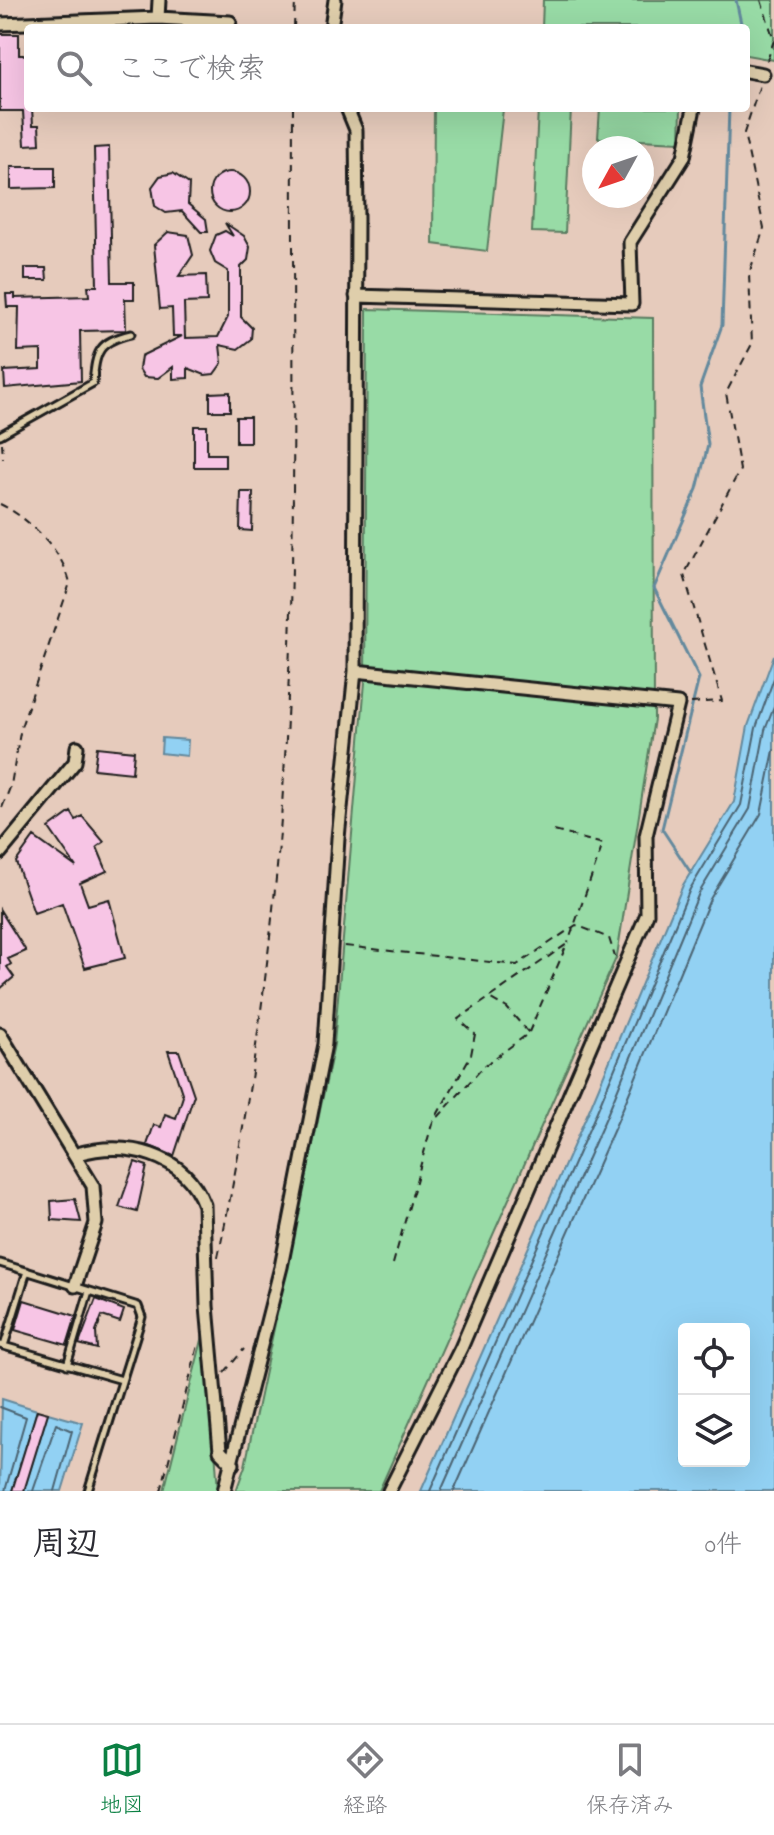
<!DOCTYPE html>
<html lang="ja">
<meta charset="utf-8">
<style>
body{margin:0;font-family:"Indie Flower","Klee One",sans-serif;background:#f7f7f7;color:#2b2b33}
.controls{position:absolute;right:24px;bottom:24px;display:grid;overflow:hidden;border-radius:8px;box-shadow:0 8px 32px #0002}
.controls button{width:72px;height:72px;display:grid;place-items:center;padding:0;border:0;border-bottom:2px solid #e1e1e2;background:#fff;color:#2b2b33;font:40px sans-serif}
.compass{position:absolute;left:582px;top:136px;width:72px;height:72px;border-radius:50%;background:#fff;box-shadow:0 8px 32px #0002;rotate:230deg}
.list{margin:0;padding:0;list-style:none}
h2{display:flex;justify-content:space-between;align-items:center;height:104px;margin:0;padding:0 32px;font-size:34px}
h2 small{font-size:26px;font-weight:400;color:#7c7c81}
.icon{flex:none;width:44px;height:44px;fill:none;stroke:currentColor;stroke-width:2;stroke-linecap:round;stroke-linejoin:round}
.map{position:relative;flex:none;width:774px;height:1491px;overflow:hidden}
.search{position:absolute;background:#fff;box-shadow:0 8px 32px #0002;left:24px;right:24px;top:24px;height:88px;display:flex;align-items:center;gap:20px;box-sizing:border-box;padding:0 28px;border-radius:8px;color:#7c7c81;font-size:30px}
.sheet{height:232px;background:#fff}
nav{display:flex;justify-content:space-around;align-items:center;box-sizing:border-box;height:112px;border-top:2px solid #e1e1e2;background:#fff;font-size:22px;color:#7c7c81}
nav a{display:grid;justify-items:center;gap:4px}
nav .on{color:#0b8043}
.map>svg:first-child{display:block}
.green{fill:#98dba6;stroke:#5a7c61;stroke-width:2}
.water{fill:#92d1f3;stroke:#63899d;stroke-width:2;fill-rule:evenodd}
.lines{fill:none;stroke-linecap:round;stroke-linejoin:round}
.shore{stroke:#4b6472;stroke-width:2}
.stream{stroke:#63899d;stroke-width:3}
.building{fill:#f7c5e5;stroke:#1c1c1c;stroke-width:2}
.service-casing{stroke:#1c1c1c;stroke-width:11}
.minor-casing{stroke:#1c1c1c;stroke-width:17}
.path{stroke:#1c1c1c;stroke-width:2;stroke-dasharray:8 6;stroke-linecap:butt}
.service{stroke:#dfceab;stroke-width:5}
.minor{stroke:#dfceab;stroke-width:11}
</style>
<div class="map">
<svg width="774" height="1491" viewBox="0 0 774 1491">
<rect width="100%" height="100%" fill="#e6cbbc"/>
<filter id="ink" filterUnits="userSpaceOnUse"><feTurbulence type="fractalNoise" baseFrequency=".0125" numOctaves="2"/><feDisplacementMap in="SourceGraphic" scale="16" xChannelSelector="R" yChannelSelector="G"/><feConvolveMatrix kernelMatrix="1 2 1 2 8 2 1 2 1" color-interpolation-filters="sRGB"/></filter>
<g filter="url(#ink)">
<path class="green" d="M543 0H774V60L746 55V28H542Z
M434 108 503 109 487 251 433 244Z
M538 108H571L565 233 532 232Z
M600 108H681L680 142 598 138Z
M367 309 653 318 654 719 617 956 379 1491H236L245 1466 334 1044 365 682Z
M206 1324 218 1491H164Z"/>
<path class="water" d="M774 655V1491H421L590 1108 683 885 734 802 748 726ZM744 1329V1461H684V1329Z
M162 738 188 740 187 756 161 753Z
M2 1399 37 1410 12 1491H0Z
M48 1413 83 1423 62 1491H24Z"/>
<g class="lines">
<path class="shore" d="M0 1407 26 1417 5 1491
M33 1491 56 1424 72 1431 55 1491
M430 1491 597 1111 690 889 741 805 756 728 774 678
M441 1491 607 1115 699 893 750 809 765 730 774 707
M454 1491 618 1120 710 899 761 814 774 750"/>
<path class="stream" d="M736 0 742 28
M691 873 662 829 699 678 654 588 697 489 708 445 700 387 722 325 729 108"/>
</g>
<path class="building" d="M0 34H19V55H28V108H32L33 125H39L40 144 25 145 23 111H0Z
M109 147 112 282H134V299H125L126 330 80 331 81 381 5 388 4 371 41 369V350L18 351 19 307H7L6 294H15V298L89 296 88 286H97L94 148Z
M11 167H55V188L11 189Z
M210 192a20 20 0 1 1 40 0a20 20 0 1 1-40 0Z
M173 173 189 184 188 204 206 219 208 232H201L182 211 166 213 155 206 152 187 160 176Z
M225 223 244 236 250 247 248 260 241 267V317L252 328 251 339 238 349 220 345 222 363 214 374 205 375 188 368V378L173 379V367L158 378 144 377 139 369 141 356 182 336H173L172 308 160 309 154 245 168 232 188 235 193 255 179 276 206 275 207 302 184 303 185 338 218 337 228 317V271L215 263 210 251 216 235 225 231 233 236Z
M25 268H46L47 280H25Z
M230 392V411H210V393Z
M236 417H250V443H236Z
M194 426H207V454H225V467H194Z
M241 492H253L252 531 240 530Z
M97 747 134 751 132 773 94 769Z
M71 812 76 820 82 816 104 842 97 847 107 871 80 883 88 905 109 899 125 958 85 968 62 903 34 913 16 862 34 837 76 867 49 828Z
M0 910 26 951 8 959 11 964 7 967 14 977 0 989Z
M168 1051H179L194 1095 174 1156 147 1145 154 1125 161 1127 165 1114 176 1118 183 1096Z
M135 1162 147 1166 137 1212 119 1207Z
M75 1199 81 1222 52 1220 51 1201Z
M96 1299 124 1310 120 1322 102 1316 96 1332 97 1349 79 1344Z
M24 1300 76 1316 67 1345 15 1330Z
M37 1410 48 1413 24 1491H12Z"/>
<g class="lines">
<defs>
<path id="service" d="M0 435 93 383C96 351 98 342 131 334
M0 1263 138 1306 142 1317 88 1491
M0 1345 122 1380
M4 1346 27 1271
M67 1365 89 1291"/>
<path id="minor" d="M158 18 159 0
M0 24 158 18 230 22
M331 28 335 0
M746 71 763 74
M356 296 632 304 630 242 684 157 694 108
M355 671 678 704 646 836 647 914 461 1348 389 1491
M0 853 75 762 77 747
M0 1034 93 1186 96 1223 75 1286
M77 1154C125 1140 185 1153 204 1205L207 1306 220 1451 233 1464
M224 1491 281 1267 325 1044 338 838 355 671 357 219 356 130 347 108"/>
</defs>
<use href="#service" class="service-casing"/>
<use href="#minor" class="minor-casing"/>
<path class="path" d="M761 0 774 40 766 64
M294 28 295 0
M2 443 3 458
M0 504C29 518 63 551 70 583L21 727 11 785 0 813
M691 703 722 701 684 575 740 470 726 393 752 344 749 274 764 228 744 133 760 85
M554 831 603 844 568 943
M345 946 517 965 576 925 609 938 615 957
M490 997 567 944 529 1032
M218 1257C256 1080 279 899 287 718 297 515 292 311 293 108
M393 1264 432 1124 484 1066 529 1033 507 1008 489 998 458 1019 475 1034 471 1055 432 1124
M224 1373 244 1349
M161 1491 198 1345"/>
<use href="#service" class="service"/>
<use href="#minor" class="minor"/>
</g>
</g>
</svg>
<div class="controls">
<button><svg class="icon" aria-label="locate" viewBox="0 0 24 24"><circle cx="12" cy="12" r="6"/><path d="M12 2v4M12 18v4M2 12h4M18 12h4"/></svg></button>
<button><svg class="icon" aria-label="layers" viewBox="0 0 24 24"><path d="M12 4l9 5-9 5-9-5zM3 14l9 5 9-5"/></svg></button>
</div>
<svg class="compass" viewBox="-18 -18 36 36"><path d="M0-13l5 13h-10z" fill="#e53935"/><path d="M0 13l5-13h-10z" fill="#7c7c81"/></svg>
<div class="search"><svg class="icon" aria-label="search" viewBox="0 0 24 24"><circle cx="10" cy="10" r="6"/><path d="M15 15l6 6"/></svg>ここで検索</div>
</div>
<section class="sheet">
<h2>周辺<small>0件</small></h2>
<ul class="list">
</ul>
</section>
<nav>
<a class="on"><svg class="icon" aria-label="map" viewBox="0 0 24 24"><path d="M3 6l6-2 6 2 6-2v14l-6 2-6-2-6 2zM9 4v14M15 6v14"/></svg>地図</a>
<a><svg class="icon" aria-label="directions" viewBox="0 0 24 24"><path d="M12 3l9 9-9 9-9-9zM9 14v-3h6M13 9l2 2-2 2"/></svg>経路</a>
<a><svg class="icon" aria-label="saved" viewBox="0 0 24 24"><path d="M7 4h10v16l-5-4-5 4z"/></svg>保存済み</a>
</nav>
